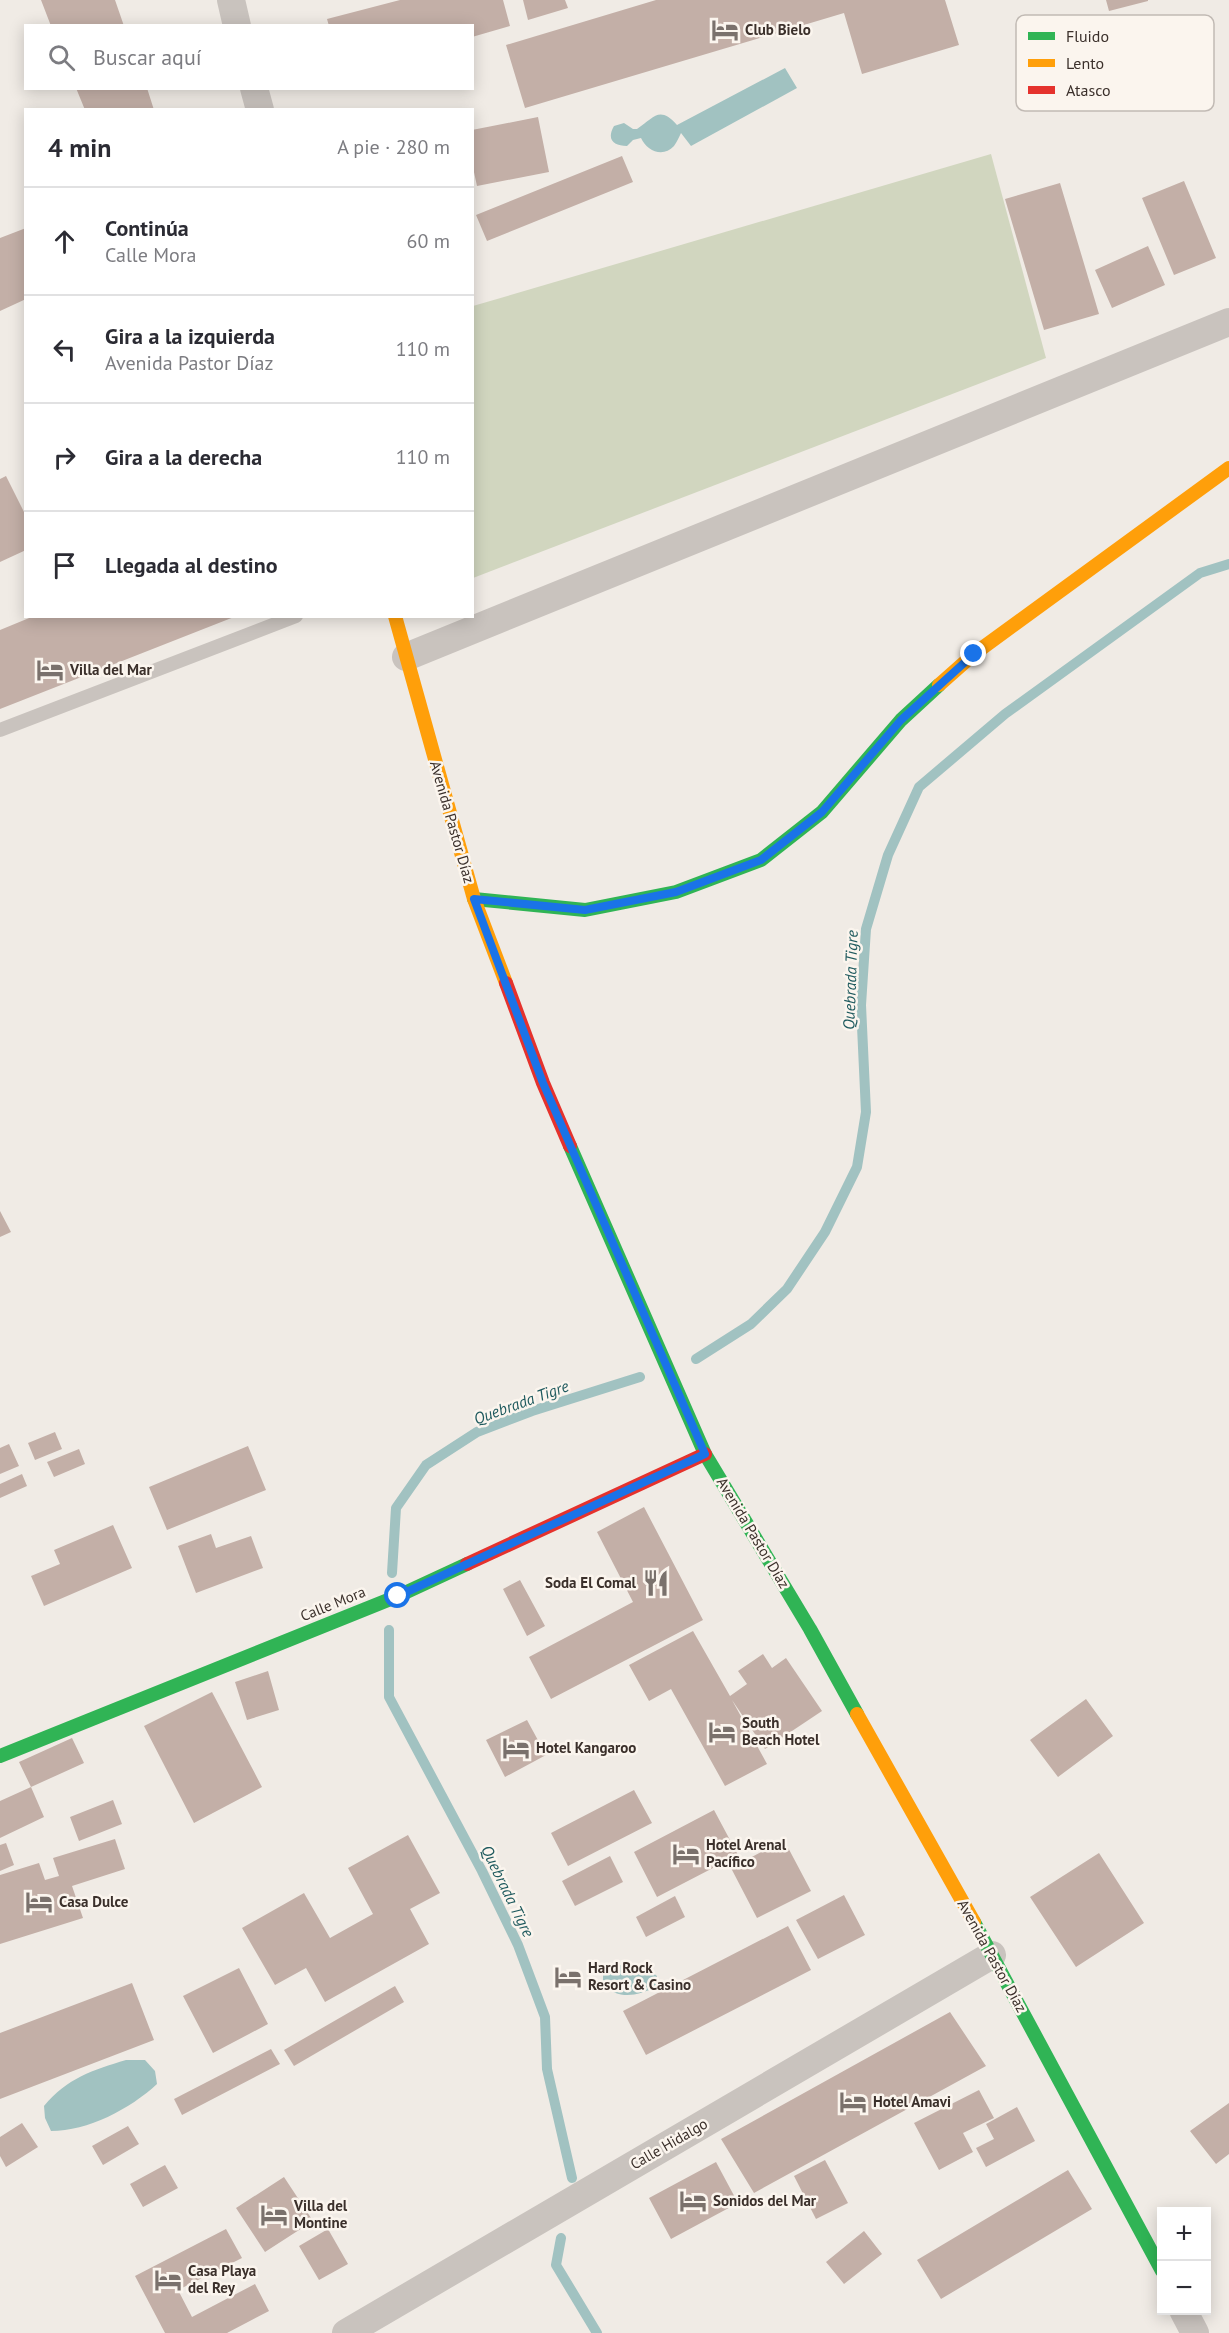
<!DOCTYPE html>
<html lang="es">
<meta charset="utf-8">
<style>
body{margin:0;font-family:"PT Sans",sans-serif;background:#f7f7f7;color:#2b2b33}
.controls{position:absolute;right:18px;bottom:18px;display:grid;overflow:hidden;border-radius:0px;box-shadow:0 3px 15px #0003}
.controls button{width:54px;height:54px;display:grid;place-items:center;padding:0;border:0;border-bottom:2px solid #e1e1e2;background:#fff;color:#2b2b33;font:30px sans-serif}
.stop{position:absolute;width:18px;height:18px;margin:-14px;border:4px solid #1a73e8;border-radius:50%;background:#fff}
.stop.end{background:#1a73e8;border-color:#fff;box-shadow:0 2px 6px #0008}
.list{margin:0;padding:0;list-style:none}
h2{display:flex;justify-content:space-between;align-items:center;height:78px;margin:0;padding:0 24px;font-size:26px}
h2 small{font-size:20px;font-weight:400;color:#7c7c81}
.list li{display:grid;grid-template-columns:39px 1fr auto;gap:18px;align-items:center;box-sizing:border-box;height:108px;padding:0 24px;border-top:2px solid #e1e1e2}
.list b{display:block;font-size:22px;white-space:nowrap}
.list p{margin:0;font-size:20px;white-space:nowrap;color:#7c7c81}
.list em{font-size:20px;font-style:normal;color:#7c7c81}
.icon{flex:none;width:33px;height:33px;fill:none;stroke:currentColor;stroke-width:2;stroke-linecap:round;stroke-linejoin:round}
.map{position:relative;flex:none;width:1229px;height:2333px;overflow:hidden}
.search{position:absolute;background:#fff;box-shadow:0 3px 15px #0003;left:24px;top:24px;width:450px;height:66px;display:flex;align-items:center;gap:15px;box-sizing:border-box;padding:0 21px;border-radius:0px;color:#7c7c81;font-size:22px}
.panel{position:absolute;background:#fff;box-shadow:0 3px 15px #0003;left:24px;top:108px;width:450px;height:510px;border-radius:0px}
.map>svg:first-child{display:block}
.green{fill:#d1d6bf}
.water{fill:#a1c2c1}
.lines{fill:none;stroke-linecap:round;stroke-linejoin:round}
.stream{stroke:#a1c2c1;stroke-width:10}
.building{fill:#c3afa7}
.lane{stroke:#c9c3be;stroke-width:14}
.street{stroke:#c9c3be;stroke-width:28}
.fast{stroke:#30b455;stroke-width:14}
.slow{stroke:#ff9f0a;stroke-width:14}
.jam{stroke:#e5322d;stroke-width:14}
.route{stroke:#1a73e8;stroke-width:8}
.labels{text-anchor:middle;stroke-width:5;stroke-linejoin:round;paint-order:stroke}
.poi-label{font-size:15px;font-weight:bold;fill:#3b302b;stroke:#fbf5ee;text-anchor:start}
.street-label{font-size:15px;fill:#3b302b;stroke:#fbf5ee}
.water-label{font-size:16px;font-style:italic;fill:#1f5a5e;stroke:#fbf5ee}
.key{fill:#fbf5ee;stroke:#c1bab4;stroke-width:1.5}
.key-label{font-size:16px;fill:#3b302b}
</style>
<div class="map">
<svg width="1229" height="2333" viewBox="0 0 1229 2333">
<rect width="100%" height="100%" fill="#f0ebe5"/>
<path class="green" d="M991 154 1046 358 473 578V306Z"/>
<path class="water" d="M785 68 797 88 691 146 681 133C679 137 677 142 674 146 663 158 647 151 641 138L633 140 627 146C614 146 606 140 614 126L624 123 633 129H637C654 118 659 105 677 125Z
M618 1964 631 1970H649L657 1976 656 1987C637 1996 619 2000 603 1985V1970Z
M126 2060H145L155 2071 157 2084C130 2109 88 2131 51 2131L45 2118 44 2106C67 2078 93 2070 126 2060Z"/>
<g class="lines">
<path class="stream" d="M696 1359 751 1324 787 1289 825 1232 857 1167 866 1112 861 1005 866 929 888 855 919 787 1005 714 1200 573 1229 564
M392 1573 396 1508 426 1465 477 1432 532 1411 640 1377
M389 1630V1697L482 1871 518 1945 545 2017 547 2069 572 2178
M561 2238 556 2265 597 2333"/>
</g>
<path class="building" d="M41 0H115L124 26H51Z
M400 0H503L510 26 472 37V26H329L327 19Z
M523 0H565L568 8 528 20Z
M656 0H945L959 45 862 74 844 13 525 108 506 45Z
M1106 0H1148V1L1109 11Z
M76 88H147L154 110H85Z
M538 117 549 172 477 186 472 163V130Z
M622 156 633 182 487 241 476 215Z
M1184 181 1216 258 1174 275 1142 198Z
M1060 183 1099 314 1044 330 1005 199Z
M26 228V299L0 311V238Z
M1148 246 1165 285 1112 308 1095 270Z
M6 476 26 516V550L0 562V479Z
M34 616H234V617L0 709V630Z
M0 1211 11 1232 0 1237Z
M55 1432 62 1449 35 1460 28 1443Z
M9 1444 19 1466 0 1474V1448Z
M248 1446 266 1490 167 1530 149 1487Z
M79 1449 85 1464 54 1477 47 1462Z
M22 1474 27 1486 0 1498V1484Z
M644 1507 703 1620 551 1699 529 1657 633 1602 597 1532Z
M113 1525 132 1568 44 1606 31 1576 60 1564 54 1550Z
M211 1534 216 1548 251 1536 263 1568 196 1593 178 1546Z
M520 1580 545 1626 527 1636 503 1589Z
M693 1631 730 1696 747 1684 738 1671 763 1654 772 1668 786 1658 822 1711 765 1749 732 1700 767 1764 725 1786 671 1689 649 1701 629 1665Z
M268 1671 279 1710 247 1720 235 1682Z
M212 1692 262 1787 194 1823 144 1726Z
M1086 1699 1113 1736 1058 1777 1030 1740Z
M527 1720 546 1755 505 1777 486 1740Z
M72 1738 84 1763 31 1787 19 1762Z
M31 1787 44 1817 0 1838V1801Z
M634 1790 652 1823 568 1866 551 1833Z
M113 1800 122 1824 79 1841 70 1817Z
M714 1810 738 1855 657 1897 634 1852Z
M408 1835 440 1893 410 1909 429 1944 325 2002 306 1968 275 1985 242 1928 304 1893 330 1938 373 1914 348 1868Z
M115 1839 125 1869 72 1886 83 1918 0 1944V1875L39 1863 45 1880 59 1876 53 1858Z
M784 1840 811 1891 757 1918 731 1868Z
M6 1843 14 1865 0 1871V1845Z
M1099 1853 1144 1923 1076 1967 1030 1897Z
M610 1856 623 1882 575 1906 562 1881Z
M844 1895 865 1935 818 1959 796 1920Z
M675 1896 685 1917 646 1937 636 1917Z
M788 1926 811 1970 646 2055 623 2011Z
M239 1968 268 2024 213 2053 183 1996Z
M132 1983 154 2040 0 2099V2033Z
M395 1986 404 2002 294 2066 284 2050Z
M950 2012 986 2066 754 2193 721 2139Z
M271 2049 280 2064 182 2115 174 2099Z
M979 2090 994 2118 963 2133 973 2152 939 2170 914 2123Z
M1229 2103V2154L1216 2164 1190 2131Z
M1017 2107 1035 2141 986 2167 976 2148 994 2139 986 2124Z
M22 2123 38 2147 6 2167 0 2156V2137Z
M128 2126 139 2144 103 2165 92 2146Z
M825 2160 848 2203 816 2219 794 2176Z
M716 2162 738 2203 671 2239 649 2198Z
M165 2165 178 2188 143 2207 130 2184Z
M1068 2170 1092 2209 941 2299 917 2260Z
M284 2177 313 2221 265 2252 236 2208Z
M226 2229 242 2258 178 2290 192 2317 255 2284 269 2311 227 2333H165L135 2276Z
M328 2229 348 2264 319 2280 299 2246Z
M864 2231 882 2254 844 2284 826 2262Z"/>
<g class="lines">
<path class="lane" d="M0 730 296 616"/>
<path class="street" d="M231 0 237 26
M254 88 260 110
M406 657 1229 322
M1183 2310 1195 2333
M346 2333 992 1955"/>
<path class="fast" d="M474 899 585 910 676 892 761 860 822 812 901 720 939 685
M570 1146 705 1454 810 1629 857 1714
M0 1756 398 1596 467 1564
M974 1922 1162 2271"/>
<path class="slow" d="M395 616 474 899 506 983
M939 685 974 654 1229 468
M857 1714 974 1922"/>
<path class="jam" d="M506 983 543 1083 570 1146
M467 1564 705 1454"/>
</g>
<g class="lines">
<path class="route" d="M398 1596 705 1454 543 1083 474 899 585 910 676 892 761 860 822 812 901 720 974 654"/>
</g>
<defs>
<symbol id="hotel-bare" viewBox="-9 -9 18 18"><path d="M-6-4.5h1.5V1H6V5H4.5V3h-9V5H-6ZM-4 0a1.8 1.8 0 1 1 3.6 0ZM.5 0V-2.5h3Q6-2.5 6 0Z" fill="#7a716c" stroke="#fbf5ee" stroke-width="2.5" paint-order="stroke"/></symbol>
<symbol id="restaurant-bare" viewBox="-9 -9 18 18"><path d="M-5-6h1v4h1v-4h1v4h1v-4h1v5L-1.5 .5V6h-2V.5L-5-1ZM5-6V6H3V1.5H1.5Q1.5-4 5-6Z" fill="#7a716c" stroke="#fbf5ee" stroke-width="2.5" paint-order="stroke"/></symbol>
</defs>
<g fill-rule="evenodd">
<use href="#hotel-bare" x="706" y="11" width="38" height="38"/>
<use href="#hotel-bare" x="31" y="651" width="38" height="38"/>
<use href="#restaurant-bare" x="637" y="1564" width="38" height="38"/>
<use href="#hotel-bare" x="703" y="1713" width="38" height="38"/>
<use href="#hotel-bare" x="497" y="1729" width="38" height="38"/>
<use href="#hotel-bare" x="667" y="1835" width="38" height="38"/>
<use href="#hotel-bare" x="20" y="1883" width="38" height="38"/>
<use href="#hotel-bare" x="549" y="1958" width="38" height="38"/>
<use href="#hotel-bare" x="834" y="2083" width="38" height="38"/>
<use href="#hotel-bare" x="674" y="2182" width="38" height="38"/>
<use href="#hotel-bare" x="255" y="2196" width="38" height="38"/>
<use href="#hotel-bare" x="149" y="2261" width="38" height="38"/>
</g>
<g class="labels">
<g class="poi-label">
<text x="745" y="35">Club Bielo</text>
<text x="70" y="675">Villa del Mar</text>
<text x="636" y="1588" text-anchor="end">Soda El Comal</text>
<text x="742" y="1728">South<tspan x="742" dy="17">Beach Hotel</tspan></text>
<text x="536" y="1753">Hotel Kangaroo</text>
<text x="706" y="1850">Hotel Arenal<tspan x="706" dy="17">Pacífico</tspan></text>
<text x="59" y="1907">Casa Dulce</text>
<text x="588" y="1973">Hard Rock<tspan x="588" dy="17">Resort &amp; Casino</tspan></text>
<text x="873" y="2107">Hotel Amavi</text>
<text x="713" y="2206">Sonidos del Mar</text>
<text x="294" y="2211">Villa del<tspan x="294" dy="17">Montine</tspan></text>
<text x="188" y="2276">Casa Playa<tspan x="188" dy="17">del Rey</tspan></text>
</g>
<g class="street-label">
<text transform="translate(452 822) rotate(74)" y="5">Avenida Pastor Díaz</text>
<text transform="translate(753 1533) rotate(59)" y="5">Avenida Pastor Díaz</text>
<text transform="translate(333 1604) rotate(-22)" y="5">Calle Mora</text>
<text transform="translate(992 1956) rotate(61)" y="5">Avenida Pastor Díaz</text>
<text transform="translate(669 2144) rotate(-30)" y="5">Calle Hidalgo</text>
</g>
<g class="water-label">
<text transform="translate(850 980) rotate(-88)" y="6">Quebrada Tigre</text>
<text transform="translate(521 1402) rotate(-20)" y="6">Quebrada Tigre</text>
<text transform="translate(508 1891) rotate(64)" y="6">Quebrada Tigre</text>
</g>
</g>
<rect x="1016" y="15" width="198" height="96" rx="9" class="key"/>
<rect x="1028" y="32" width="27" height="8" fill="#30b455"/>
<rect x="1028" y="59" width="27" height="8" fill="#ff9f0a"/>
<rect x="1028" y="86" width="27" height="8" fill="#e5322d"/>
<g class="key-label">
<text x="1066" y="42">Fluido</text>
<text x="1066" y="69">Lento</text>
<text x="1066" y="96">Atasco</text>
</g>
</svg>
<div class="controls">
<button>+</button>
<button>−</button>
</div>
<div class="stop" style="left:398px;top:1596px"></div>
<div class="stop end" style="left:974px;top:654px"></div>
<div class="search"><svg class="icon" aria-label="search" viewBox="0 0 24 24"><circle cx="10" cy="10" r="6"/><path d="M15 15l6 6"/></svg>Buscar aquí</div>
<section class="panel">
<h2>4 min<small>A pie · 280 m</small></h2>
<ul class="list">
<li><svg class="icon" aria-label="ahead" viewBox="0 0 24 24"><path d="M12 20V5M6 11l6-6 6 6"/></svg><div><b>Continúa</b><p>Calle Mora</p></div><em>60 m</em></li>
<li><svg class="icon" aria-label="left" viewBox="0 0 24 24"><path d="M17 20v-9H6M10 6l-5 5 5 5"/></svg><div><b>Gira a la izquierda</b><p>Avenida Pastor Díaz</p></div><em>110 m</em></li>
<li><svg class="icon" aria-label="right" viewBox="0 0 24 24"><path d="M7 20v-9h11M14 6l5 5-5 5"/></svg><div><b>Gira a la derecha</b></div><em>110 m</em></li>
<li><svg class="icon" aria-label="arrive" viewBox="0 0 24 24"><path d="M6 21V4h12l-3 4 3 4H6"/></svg><div><b>Llegada al destino</b></div></li>
</ul>
</section>
</div>
